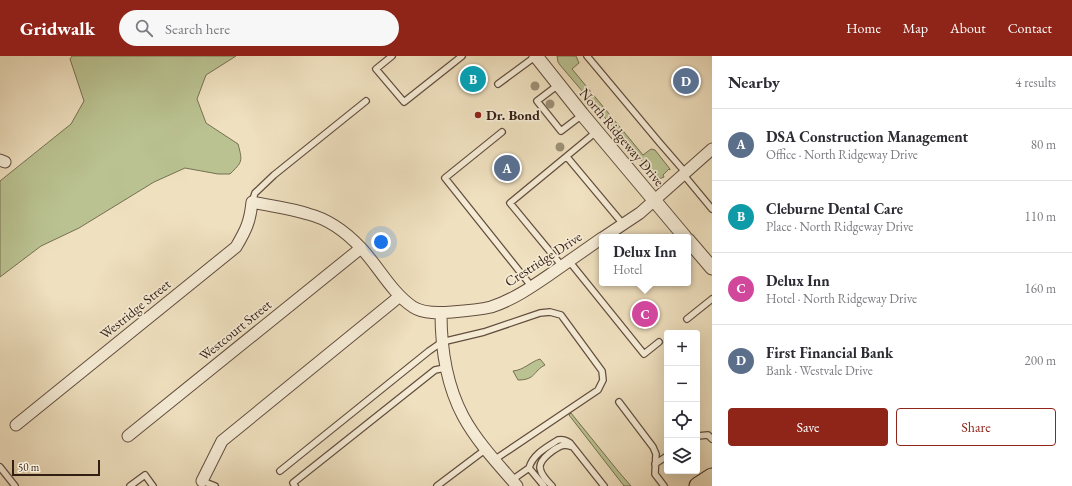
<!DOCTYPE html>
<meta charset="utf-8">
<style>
body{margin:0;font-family:"EB Garamond",serif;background:#f7f7f7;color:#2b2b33}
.controls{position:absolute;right:12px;bottom:12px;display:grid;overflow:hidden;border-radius:4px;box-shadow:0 4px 16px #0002}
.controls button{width:36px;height:36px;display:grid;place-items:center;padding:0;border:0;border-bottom:1px solid #e1e1e2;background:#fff;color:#2b2b33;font:20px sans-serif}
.scale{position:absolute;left:12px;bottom:10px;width:88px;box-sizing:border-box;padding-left:4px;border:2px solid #331e14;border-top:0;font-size:11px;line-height:14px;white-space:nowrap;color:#331e14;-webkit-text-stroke:3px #f5ebd5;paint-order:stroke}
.you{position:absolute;left:381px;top:186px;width:14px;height:14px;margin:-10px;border:3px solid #fff;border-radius:50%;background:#1a73e8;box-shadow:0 0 0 6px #1a73e833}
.badge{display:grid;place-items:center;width:26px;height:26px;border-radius:50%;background:#8f2418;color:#fff;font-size:13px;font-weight:700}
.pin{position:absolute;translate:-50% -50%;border:2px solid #fff;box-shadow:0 1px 4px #0006}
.popup{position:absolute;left:599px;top:178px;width:92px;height:52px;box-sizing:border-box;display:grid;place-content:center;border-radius:4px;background:#fff;filter:drop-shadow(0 1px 3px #0005);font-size:13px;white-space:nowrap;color:#7c7c81}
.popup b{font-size:15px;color:#2b2b33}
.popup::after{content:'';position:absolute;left:50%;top:100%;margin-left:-8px;border:8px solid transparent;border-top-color:#fff}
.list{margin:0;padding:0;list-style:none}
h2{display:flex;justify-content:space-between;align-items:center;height:52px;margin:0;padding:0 16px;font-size:17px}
h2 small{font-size:13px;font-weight:400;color:#7c7c81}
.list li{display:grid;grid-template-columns:26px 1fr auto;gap:12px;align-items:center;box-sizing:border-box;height:72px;padding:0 16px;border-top:1px solid #e1e1e2}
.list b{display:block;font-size:15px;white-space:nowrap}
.list p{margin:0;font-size:13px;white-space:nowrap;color:#7c7c81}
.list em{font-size:13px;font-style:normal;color:#7c7c81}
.actions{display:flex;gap:8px;padding:12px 16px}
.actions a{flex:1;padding:9px 0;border:1px solid #8f2418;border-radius:4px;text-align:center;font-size:14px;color:#8f2418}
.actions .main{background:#8f2418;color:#fff}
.icon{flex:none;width:22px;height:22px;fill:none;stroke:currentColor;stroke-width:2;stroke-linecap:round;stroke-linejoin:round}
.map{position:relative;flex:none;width:712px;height:430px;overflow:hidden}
header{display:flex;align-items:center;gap:24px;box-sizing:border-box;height:56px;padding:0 20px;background:#8f2418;color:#fff}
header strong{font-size:19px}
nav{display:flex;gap:22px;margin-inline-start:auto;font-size:14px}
.search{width:280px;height:36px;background:#f7f7f7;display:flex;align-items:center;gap:10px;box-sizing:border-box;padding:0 14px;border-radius:22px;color:#7c7c81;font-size:15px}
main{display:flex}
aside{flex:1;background:#fff}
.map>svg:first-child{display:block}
.green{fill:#bac291;stroke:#767052}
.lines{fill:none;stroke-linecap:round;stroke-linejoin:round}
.service-casing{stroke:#624e3f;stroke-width:8}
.minor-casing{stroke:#624e3f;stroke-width:13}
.tertiary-casing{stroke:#624e3f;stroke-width:15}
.primary-casing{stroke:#331e14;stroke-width:19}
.service{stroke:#f5ebd5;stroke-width:5.5}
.minor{stroke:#f5ebd5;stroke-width:11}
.tertiary{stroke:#f5ebd5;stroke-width:13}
.primary{stroke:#efe0bf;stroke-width:17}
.tree{fill:#9e9076}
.poi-dot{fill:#8f2418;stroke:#f5ebd5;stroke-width:1.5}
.labels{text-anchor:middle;stroke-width:3.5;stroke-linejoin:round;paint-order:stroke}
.poi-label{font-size:14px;font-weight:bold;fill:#331e14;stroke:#f5ebd5;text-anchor:start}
.street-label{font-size:14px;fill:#331e14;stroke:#f5ebd5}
</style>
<header>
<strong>Gridwalk</strong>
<div class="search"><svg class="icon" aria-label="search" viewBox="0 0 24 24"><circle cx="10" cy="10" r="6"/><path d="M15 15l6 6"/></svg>Search here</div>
<nav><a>Home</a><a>Map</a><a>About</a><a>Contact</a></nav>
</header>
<main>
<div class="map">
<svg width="712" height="430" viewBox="0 0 712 430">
<rect width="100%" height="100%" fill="#efe0bf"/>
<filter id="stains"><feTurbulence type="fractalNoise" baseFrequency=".005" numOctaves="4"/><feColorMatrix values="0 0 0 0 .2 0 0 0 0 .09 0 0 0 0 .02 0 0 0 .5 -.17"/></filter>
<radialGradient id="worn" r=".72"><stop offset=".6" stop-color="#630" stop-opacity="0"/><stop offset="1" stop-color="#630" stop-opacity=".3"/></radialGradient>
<path class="green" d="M72 0H236L206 19 197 43 206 67 238 88C243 106 242 106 230 118H218L185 112 154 126 79 172 41 190 0 221V125L71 68 84 45 70 3Z
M557 0H576L579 7 572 13 643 99 651 93 655 94 670 113V114L669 113 663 119 664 121C658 124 655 121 652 117L560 9 558 6Z
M540 303 545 309C533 315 536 324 518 324L513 315C524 314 530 306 540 303Z
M571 357 618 415 631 430H624L569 359Z"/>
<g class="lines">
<defs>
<path id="service" d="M392 0 376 13 404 46 462 0
M587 0 659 86 685 116
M498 28 536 0
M558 29 537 45 561 75 582 59
M502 76 445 122 532 231
M567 101 623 168
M683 118 712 153
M252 146 255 137 274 119 366 45
M569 205 644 298 659 286
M562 210 510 147 596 76
M687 263 712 243
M619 346 653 391 656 398 655 418 664 430
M697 380 708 379 712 383
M655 408 667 400
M0 411 15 430
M280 415 429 295 442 286 484 276 540 257 550 256 561 259 602 315 603 324 598 334 494 404
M512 424 529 412
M202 425 215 430
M130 430 145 419 153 430
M295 430 293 427 435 314 445 312
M437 430 486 393
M544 430 529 412C533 398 547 391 558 384 563 383 566 384 570 387L604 430
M552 430C547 425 541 419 540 412 539 403 556 391 564 389 567 389 570 390 573 391"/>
<path id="minor" d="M0 104 5 106
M604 181 640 157 712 93
M441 257C441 292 446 328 463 360 477 386 498 408 517 430
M16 369 236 191C246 174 250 166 252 146 270 150 290 152 308 158 328 163 347 177 361 192 379 211 391 236 413 251 424 258 440 257 452 256 465 255 478 254 491 251 513 244 533 230 552 217 569 205 585 194 602 182
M128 380 361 192
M202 425 222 385 400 240"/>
<path id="tertiary" d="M536 0 582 58 685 181
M688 184 712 212"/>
<path id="primary" d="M698 430 712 421"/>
</defs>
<use href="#service" class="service-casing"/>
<use href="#minor" class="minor-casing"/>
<use href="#tertiary" class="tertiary-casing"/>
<use href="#primary" class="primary-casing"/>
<use href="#service" class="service"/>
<use href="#minor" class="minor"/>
<use href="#tertiary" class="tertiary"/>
<use href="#primary" class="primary"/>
</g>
<g class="tree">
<circle cx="535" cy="30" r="4.5"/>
<circle cx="550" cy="48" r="4.5"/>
<circle cx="560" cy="91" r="4.5"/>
</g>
<circle class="poi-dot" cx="478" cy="59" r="4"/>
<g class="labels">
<g class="poi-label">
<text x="486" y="64">Dr. Bond</text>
</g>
<g class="street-label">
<text transform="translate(622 81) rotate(50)" y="5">North Ridgeway Drive</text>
<text transform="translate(543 203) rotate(-33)" y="5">Crestridge Drive</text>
<text transform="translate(135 253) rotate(-39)" y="5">Westridge Street</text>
<text transform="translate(235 274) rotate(-39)" y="5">Westcourt Street</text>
</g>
</g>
<rect width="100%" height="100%" filter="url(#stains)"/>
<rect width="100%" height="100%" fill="url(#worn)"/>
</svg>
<div class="controls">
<button>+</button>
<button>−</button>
<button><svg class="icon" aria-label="locate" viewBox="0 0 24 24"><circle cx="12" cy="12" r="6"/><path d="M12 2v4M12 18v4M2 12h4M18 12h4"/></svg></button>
<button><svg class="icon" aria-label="layers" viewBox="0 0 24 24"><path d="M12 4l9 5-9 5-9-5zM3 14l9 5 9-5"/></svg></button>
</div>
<div class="scale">50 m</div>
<div class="you"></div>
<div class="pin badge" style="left:507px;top:112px;background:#5c6f8a">A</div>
<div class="pin badge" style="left:473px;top:23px;background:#0f9aa8">B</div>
<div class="pin badge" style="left:645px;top:258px;background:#d1479c">C</div>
<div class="popup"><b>Delux Inn</b>Hotel</div>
<div class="pin badge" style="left:686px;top:25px;background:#5c6f8a">D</div>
</div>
<aside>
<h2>Nearby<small>4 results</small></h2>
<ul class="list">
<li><span class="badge" style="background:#5c6f8a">A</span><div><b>DSA Construction Management</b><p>Office · North Ridgeway Drive</p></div><em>80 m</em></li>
<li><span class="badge" style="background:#0f9aa8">B</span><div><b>Cleburne Dental Care</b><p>Place · North Ridgeway Drive</p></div><em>110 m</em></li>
<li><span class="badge" style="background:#d1479c">C</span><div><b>Delux Inn</b><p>Hotel · North Ridgeway Drive</p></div><em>160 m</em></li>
<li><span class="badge" style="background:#5c6f8a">D</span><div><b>First Financial Bank</b><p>Bank · Westvale Drive</p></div><em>200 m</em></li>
</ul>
<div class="actions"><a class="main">Save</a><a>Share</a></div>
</aside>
</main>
